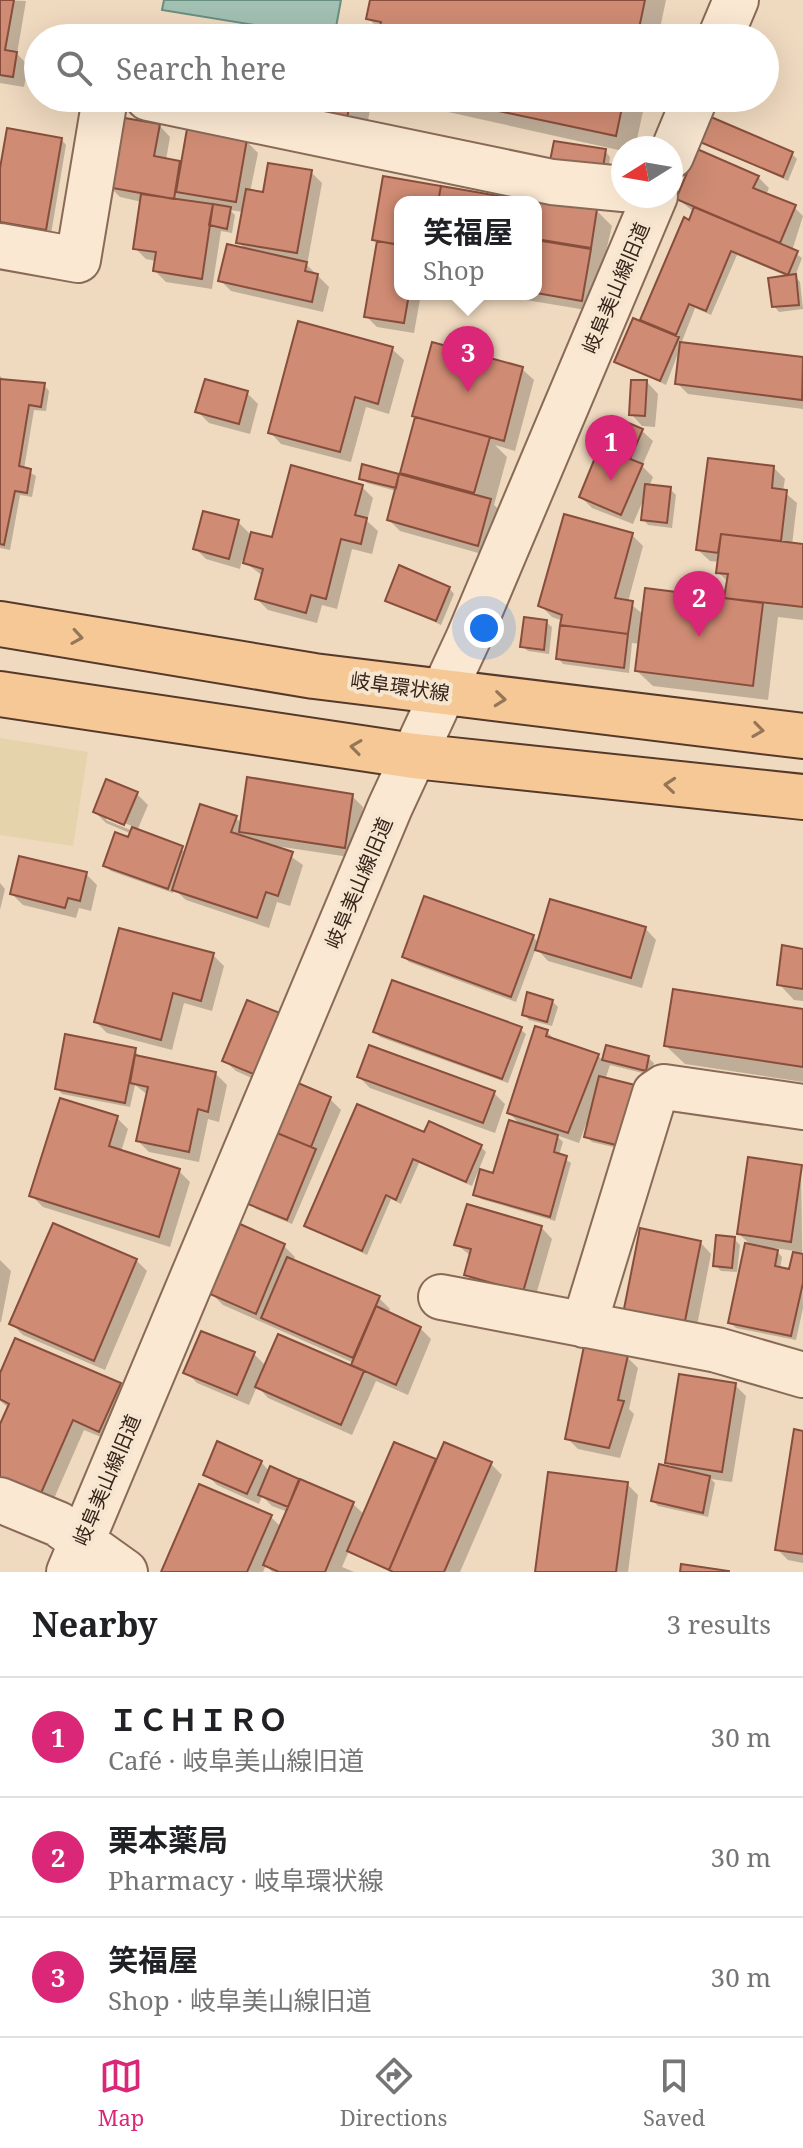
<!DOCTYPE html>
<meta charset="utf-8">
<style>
body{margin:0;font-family:"Noto Serif","Noto Sans JP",serif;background:#f2f2f2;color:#202124}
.compass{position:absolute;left:611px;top:136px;width:72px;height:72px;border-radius:50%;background:#fff;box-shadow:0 8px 32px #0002;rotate:259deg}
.you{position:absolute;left:484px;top:628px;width:28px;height:28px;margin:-20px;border:6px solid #fff;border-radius:50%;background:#1a73e8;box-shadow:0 0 0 12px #1a73e833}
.badge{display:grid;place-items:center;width:52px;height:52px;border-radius:50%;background:#db2777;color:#fff;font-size:26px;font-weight:700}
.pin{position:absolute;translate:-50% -66px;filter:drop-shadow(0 2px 4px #0008)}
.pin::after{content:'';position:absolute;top:42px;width:28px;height:24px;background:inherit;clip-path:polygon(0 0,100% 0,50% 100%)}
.popup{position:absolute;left:394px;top:196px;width:148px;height:104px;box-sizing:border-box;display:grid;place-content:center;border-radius:16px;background:#fff;filter:drop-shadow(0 2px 6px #0005);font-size:26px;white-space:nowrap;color:#757577}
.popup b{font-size:30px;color:#202124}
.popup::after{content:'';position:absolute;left:50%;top:100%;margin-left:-16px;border:16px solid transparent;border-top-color:#fff}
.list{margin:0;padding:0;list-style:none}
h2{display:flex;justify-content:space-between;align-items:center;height:104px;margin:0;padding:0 32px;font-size:34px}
h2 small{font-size:26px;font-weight:400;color:#757577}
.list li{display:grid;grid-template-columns:52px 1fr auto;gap:24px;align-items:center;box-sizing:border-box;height:120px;padding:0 32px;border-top:2px solid #e0e0e0}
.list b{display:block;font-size:30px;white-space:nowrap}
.list p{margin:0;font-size:26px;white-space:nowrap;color:#757577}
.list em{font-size:26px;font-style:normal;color:#757577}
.icon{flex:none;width:44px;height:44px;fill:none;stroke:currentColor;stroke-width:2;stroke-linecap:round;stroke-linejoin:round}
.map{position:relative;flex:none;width:803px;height:1572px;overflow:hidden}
.search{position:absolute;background:#fff;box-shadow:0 8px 32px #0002;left:24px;right:24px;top:24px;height:88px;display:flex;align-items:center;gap:20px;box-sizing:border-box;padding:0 28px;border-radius:44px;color:#757577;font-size:30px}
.sheet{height:464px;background:#fff}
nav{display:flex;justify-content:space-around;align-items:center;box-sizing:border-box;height:112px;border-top:2px solid #e0e0e0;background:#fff;font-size:22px;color:#757577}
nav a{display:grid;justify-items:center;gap:4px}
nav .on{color:#db2777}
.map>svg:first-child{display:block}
.farmland{fill:#e5d3ac}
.water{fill:#a2c1b3;stroke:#698f80;stroke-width:2}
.shadow{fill:#0003;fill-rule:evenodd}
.building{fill:#cf8b73;stroke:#884e3c;stroke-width:2}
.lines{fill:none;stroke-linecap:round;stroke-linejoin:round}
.minor-casing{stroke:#896a57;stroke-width:48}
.major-casing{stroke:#56392b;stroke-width:48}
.minor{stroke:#fae8d2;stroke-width:44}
.major{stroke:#f5c895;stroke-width:44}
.oneway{stroke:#967658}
.labels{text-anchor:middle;stroke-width:8;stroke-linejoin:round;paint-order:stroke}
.street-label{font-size:20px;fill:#37251c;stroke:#f6e5cf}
</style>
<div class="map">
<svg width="803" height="1572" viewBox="0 0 803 1572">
<rect width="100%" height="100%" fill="#efd9bf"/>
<path class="farmland" d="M0 738 88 752 73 846 0 835Z"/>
<path class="water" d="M164 0H341L334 38 162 10Z"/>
<path class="shadow" d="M0 0 26 1 17 54 28 65 24 87 0 83Z
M372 0H666L658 38H379L381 31 368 18Z
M208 98H358L370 110 365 135Z
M385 98H646L635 148H623V151Z
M159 125 170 137 166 160 183 163 246 141 258 153 250 192 265 194 311 172 322 183 307 265 329 287 323 312 231 291 220 280 246 250 238 242 244 212 230 210 235 215 232 233 221 231 212 289 166 282 155 271 156 261 146 259 135 248 142 202 120 197 109 186Z
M61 139 66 145 51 234 0 225V180Z
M702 141 792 154 797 159 788 181Z
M605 151 610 157 608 173 558 165Z
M758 177 769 188 766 195 794 207 803 216 792 251 802 258 795 276 800 282 803 309 779 312 774 306 789 277 737 255 711 315 695 308 681 344 803 359V409L688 394 677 383 680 348 666 385 616 361 641 323 684 220 690 223 694 212 678 199Z
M385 178 506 202H400V294H421L414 333 377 327 366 316 379 245 374 240Z
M526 198 597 211 612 226 592 311 526 300 521 294H536V202H526Z
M392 349 404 360 389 414 366 407 351 462 281 444 270 432Z
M522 369 534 380 515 451 495 445 507 457 494 505 502 512 489 556 400 531 389 520 396 491 367 483 361 478 409 479 403 472 417 418 414 415Z
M0 376 5 381 44 385 49 391 46 411 34 410 24 469 36 476 32 497 20 495 10 550 0 548Z
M647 382 658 394 655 427 642 426 631 414Z
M247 393 258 404 250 434 209 423 198 412Z
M641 430 653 441 642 466 653 477 649 487 670 489 676 495 672 528 648 525 643 519 644 498 633 524 592 508 581 497Z
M773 467 785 479 783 491 797 503 792 545 803 546V620L778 617 768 700 653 686 637 671 641 644 632 643 629 673 563 664 558 658 563 621 552 617 541 606 632 535 643 546 628 602 644 615 726 600 728 582 718 572 720 562 710 561 698 550Z
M362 487 373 498 367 521 378 531 372 554 352 549 337 609 322 605 317 623 268 610 257 599 263 576 242 560 240 569 206 559 195 548 238 522 252 536 273 540Z
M449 588 454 594 441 625 387 600Z
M546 622 552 627 549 654 528 651 522 646Z
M107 782 137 794 148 805 137 831 186 852 236 818 242 824 352 796 363 807 356 858 276 846 303 865 290 906 277 902 269 928 186 900 174 889 173 893 111 871 105 866 132 834 106 823 95 812ZM106 815 134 827 133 831 106 820Z
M86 874 97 885 91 911 79 908 76 918 23 905 12 894Z
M0 883 5 889 0 910Z
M645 928 656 940 642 988 548 961 536 948 516 1002 409 962 404 957 533 937 539 943Z
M803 951V1001L794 1000 779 984Z
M213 955 224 966 212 1011 184 1003 172 1050 107 1033 96 1022Z
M552 1001 558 1007 552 1026 529 1020 524 1014Z
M248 1002 267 1085 236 1071 224 1060Z
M803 1011V1082L685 1064 666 1046Z
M520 1029 526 1034 508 1083 380 1037 375 1032Z
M547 1032 557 1042 598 1056 604 1061 608 1048 648 1058 654 1063 651 1075 610 1065 605 1080 626 1150 592 1142 586 1136 589 1124H586L579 1143 556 1135 563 1142 559 1155 571 1163 555 1221 481 1199 475 1194 494 1175 522 1126 509 1113Z
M135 1050 140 1058 215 1073 227 1085 219 1122 208 1119 199 1162 149 1152 138 1141 148 1095 135 1085 130 1107 62 1094 57 1088Z
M359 1077 494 1093 505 1104 495 1133 370 1088Z
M330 1099 341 1110 292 1224 256 1209 251 1204Z
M117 1118 128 1129 121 1152 179 1171 190 1182 170 1247 43 1207 32 1196Z
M425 1135 481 1147 486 1152 472 1186 419 1163 401 1204 391 1199 367 1255 306 1226Z
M801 1167 803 1308 796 1340 736 1328 730 1322 752 1246 739 1234ZM774 1248 795 1251 791 1272 780 1269 782 1257Z
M541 1227 552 1239 534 1302 478 1286 466 1274 471 1256 456 1244Z
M734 1239 740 1245 737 1272 721 1271 715 1265Z
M700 1242 711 1254 694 1341 635 1329Z
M284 1246 295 1257 293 1261 379 1298 390 1309 388 1314 420 1328 431 1339 408 1395 376 1381 352 1435 268 1398 257 1386 249 1405 197 1383 186 1372 254 1354 266 1366 352 1368 354 1363 223 1305 212 1294Z
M0 1260 11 1271 1 1322H0Z
M136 1260 147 1271 105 1370 23 1335 12 1324Z
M627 1357 638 1368 629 1409 634 1414 620 1458 578 1449 567 1438Z
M0 1378 120 1385 131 1396 111 1441 84 1430 49 1510 0 1429 9 1408 0 1401Z
M735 1385 746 1396 732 1482 711 1479 715 1483 708 1517 658 1506 653 1501 675 1470 668 1462Z
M803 1433V1563L788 1560 777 1549Z
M435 1461 491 1464 502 1475 460 1572H391L349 1551 342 1567 354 1572H272L266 1565 263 1572H163L271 1517 281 1527 288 1512 272 1506 262 1496 259 1504 217 1485 206 1474 261 1462 270 1472 271 1469 353 1504 365 1515Z
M627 1484 638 1495 628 1572H537Z"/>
<path class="building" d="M0 0H14L5 50 17 52 13 77 0 75Z
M370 0H645L637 38H377L381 22 366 19Z
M129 26 150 30 148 38H126Z
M253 98H351L347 118Z
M438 98H624L616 136Z
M119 117 160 124 154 156 180 161 174 199 107 187Z
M711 117 793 152 783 177 700 142Z
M7 128 62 138 46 230 0 222V168Z
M187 129 247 139 236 202 176 192Z
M554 141 606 149 603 168 550 161Z
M697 149 759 176 753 188 796 205 780 243 676 199Z
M268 163 312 170 297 253 236 243 246 189 263 192Z
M383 176 441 186 438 202H400V245L372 240Z
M441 186 505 197 504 202H438Z
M141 194 213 204 202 279 153 271 156 252 133 249Z
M525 196 597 209 591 248 536 239V202H524Z
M213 204 231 207 227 229 209 225Z
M694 207 798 251 788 275 731 251 706 311 689 304 676 335 640 320 684 217 689 220Z
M536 240 591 249 582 301 536 293Z
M377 241 400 245V294H409L404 323 364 317Z
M227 244 307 262 305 271 318 274 312 302 218 281Z
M796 274 799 305 772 307 768 278Z
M633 318 679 337 660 381 614 362Z
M298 321 393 347 378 404 355 397 340 452 268 433Z
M432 342 523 367 504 441 412 416Z
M680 342 803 357 802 400 675 384Z
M0 379 45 383 41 407 29 405 19 466 31 469 27 493 15 491 4 545 0 544Z
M205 379 248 391 239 424 195 412Z
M631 380H647L645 416 629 415Z
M612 416 643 429 630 459 643 464 621 515 579 497Z
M415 417 490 437 474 493 400 473Z
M708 458 774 466 772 488 787 490 781 541 721 534 718 553 696 550Z
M362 464 399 474 396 488 359 479Z
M291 465 363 485 355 515 367 518 361 544 341 539 326 599 311 595 306 613 255 599 263 569 243 563 251 532 272 537Z
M399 474 491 499 478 546 387 520Z
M645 484 671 487 667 523 641 520Z
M203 511 239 520 229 559 193 549Z
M564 514 633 533 615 598 633 601 628 634 560 625 562 615 538 606Z
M721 534 803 544V607L724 598 728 574 716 573Z
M399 565 450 587 436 621 385 601Z
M645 588 763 603 753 686 635 671Z
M524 617 547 620 544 650 520 647Z
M560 625 628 634 624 668 556 659Z
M247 777 353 794 345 848 239 832Z
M106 779 138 792 124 825 93 812Z
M200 804 237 816 231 832 293 852 278 896 266 892 257 918 172 890Z
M132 827 183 846 168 889 103 866 115 832 128 837Z
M19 856 87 872 80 901 68 898 65 908 10 894Z
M424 896 534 935 511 997 402 957Z
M550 899 646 927 631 978 535 950Z
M119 928 214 953 201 1001 173 993 161 1040 94 1022Z
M782 945 803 949V989L777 985Z
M392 980 522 1027 502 1079 373 1032Z
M673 989 803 1009V1067L664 1046Z
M527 992 553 1000 547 1022 522 1015Z
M247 1000 280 1013 256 1075 222 1061Z
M535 1026 548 1030 546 1036 599 1054 568 1133 507 1113Z
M65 1034 136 1048 125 1103 55 1089Z
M369 1045 495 1091 483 1123 357 1077Z
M606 1045 649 1056 646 1071 602 1060Z
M135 1055 216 1072 208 1112 198 1109 189 1152 136 1141 148 1087 130 1083Z
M599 1076 635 1085 620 1146 584 1137Z
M298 1083 331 1097 311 1147 277 1133Z
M60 1098 118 1116 109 1146 180 1169 159 1237 29 1196Z
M357 1104 424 1132 429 1121 482 1145 466 1182 413 1159 396 1200 386 1195 362 1251 304 1226Z
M509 1120 558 1135 554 1152 567 1156 550 1217 473 1195 480 1169 493 1173Z
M277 1133 316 1149 287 1220 248 1204Z
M748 1157 802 1165 791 1242 737 1234Z
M467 1204 542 1226 523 1292 464 1275 471 1249 454 1245Z
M53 1223 137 1259 94 1361 9 1324Z
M240 1224 285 1244 256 1314 210 1294Z
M640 1228 701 1241 683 1331 622 1319Z
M716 1235 735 1237 732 1268 713 1266Z
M745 1243 778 1250 775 1266 789 1269 793 1252 803 1254V1283L791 1336 728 1323Z
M287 1257 380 1296 353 1358 261 1318Z
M376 1306 421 1327 396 1385 351 1365Z
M201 1331 255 1352 237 1395 183 1373Z
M278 1334 364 1371 341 1425 255 1387Z
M15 1338 121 1383 99 1432 73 1420 38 1500 0 1484V1424L9 1404 0 1399V1373Z
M584 1346 628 1355 618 1400 624 1401 609 1448 565 1439Z
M679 1374 736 1383 722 1472 665 1463Z
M794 1429 803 1431V1554L775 1550Z
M217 1441 262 1461 247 1494 203 1475Z
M394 1442 436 1459 389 1570 347 1551Z
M444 1442 492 1462 444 1572H393L389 1570Z
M659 1464 710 1476 703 1513 651 1501Z
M270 1466 299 1479 288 1507 258 1495Z
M548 1472 628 1482 616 1572H535Z
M300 1479 354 1502 325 1572H279L263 1565Z
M199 1484 272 1515 247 1572H161Z
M681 1564 729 1571V1572H680Z"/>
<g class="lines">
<defs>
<path id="minor" d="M720 38 736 0
M148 98 552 182 623 189
M671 156 695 98
M0 246 78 260 105 98
M441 1297 717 1350 803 1375
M584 1325 655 1093 664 1087 803 1107
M0 1500 58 1524 125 1572
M69 1572 390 807 468 639 655 196"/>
<path id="major" d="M0 624 314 676 803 736
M0 694 414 756 803 797"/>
</defs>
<use href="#minor" class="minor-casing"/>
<use href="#major" class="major-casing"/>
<use href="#minor" class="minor"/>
<use href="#major" class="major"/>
</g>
<defs><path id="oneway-chevron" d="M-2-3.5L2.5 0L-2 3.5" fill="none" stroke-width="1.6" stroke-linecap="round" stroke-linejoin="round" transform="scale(2)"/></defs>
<g class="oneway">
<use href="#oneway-chevron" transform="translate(77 637) rotate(9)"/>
<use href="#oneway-chevron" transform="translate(500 699) rotate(6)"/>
<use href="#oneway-chevron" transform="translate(758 730) rotate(8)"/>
<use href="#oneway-chevron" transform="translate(356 747) rotate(-172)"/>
<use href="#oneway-chevron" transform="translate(670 785) rotate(-175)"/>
</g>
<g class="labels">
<g class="street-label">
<text transform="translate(616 288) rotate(-67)" y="7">岐阜美山線旧道</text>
<text transform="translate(400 687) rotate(8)" y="7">岐阜環状線</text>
<text transform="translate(359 883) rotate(-67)" y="7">岐阜美山線旧道</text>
<text transform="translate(107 1480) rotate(-67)" y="7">岐阜美山線旧道</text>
</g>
</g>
</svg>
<svg class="compass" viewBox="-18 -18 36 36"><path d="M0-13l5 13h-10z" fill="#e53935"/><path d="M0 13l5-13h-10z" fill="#757577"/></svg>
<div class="you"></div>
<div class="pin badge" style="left:611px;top:481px">1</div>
<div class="pin badge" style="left:699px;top:637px">2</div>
<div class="pin badge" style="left:468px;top:392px">3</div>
<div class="popup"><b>笑福屋</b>Shop</div>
<div class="search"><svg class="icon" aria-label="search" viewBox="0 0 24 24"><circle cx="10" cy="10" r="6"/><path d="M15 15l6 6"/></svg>Search here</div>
</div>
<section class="sheet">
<h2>Nearby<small>3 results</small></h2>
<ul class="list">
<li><span class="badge">1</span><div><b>ＩＣＨＩＲＯ</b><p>Café · 岐阜美山線旧道</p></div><em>30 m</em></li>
<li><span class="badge">2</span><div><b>栗本薬局</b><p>Pharmacy · 岐阜環状線</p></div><em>30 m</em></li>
<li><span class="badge">3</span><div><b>笑福屋</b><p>Shop · 岐阜美山線旧道</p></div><em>30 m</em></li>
</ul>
</section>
<nav>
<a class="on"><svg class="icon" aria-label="map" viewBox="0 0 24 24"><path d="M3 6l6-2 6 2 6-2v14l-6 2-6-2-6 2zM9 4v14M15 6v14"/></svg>Map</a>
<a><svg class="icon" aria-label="directions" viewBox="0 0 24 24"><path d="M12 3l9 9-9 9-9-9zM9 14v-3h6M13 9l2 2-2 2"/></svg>Directions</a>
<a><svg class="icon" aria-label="saved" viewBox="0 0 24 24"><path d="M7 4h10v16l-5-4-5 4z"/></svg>Saved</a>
</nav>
